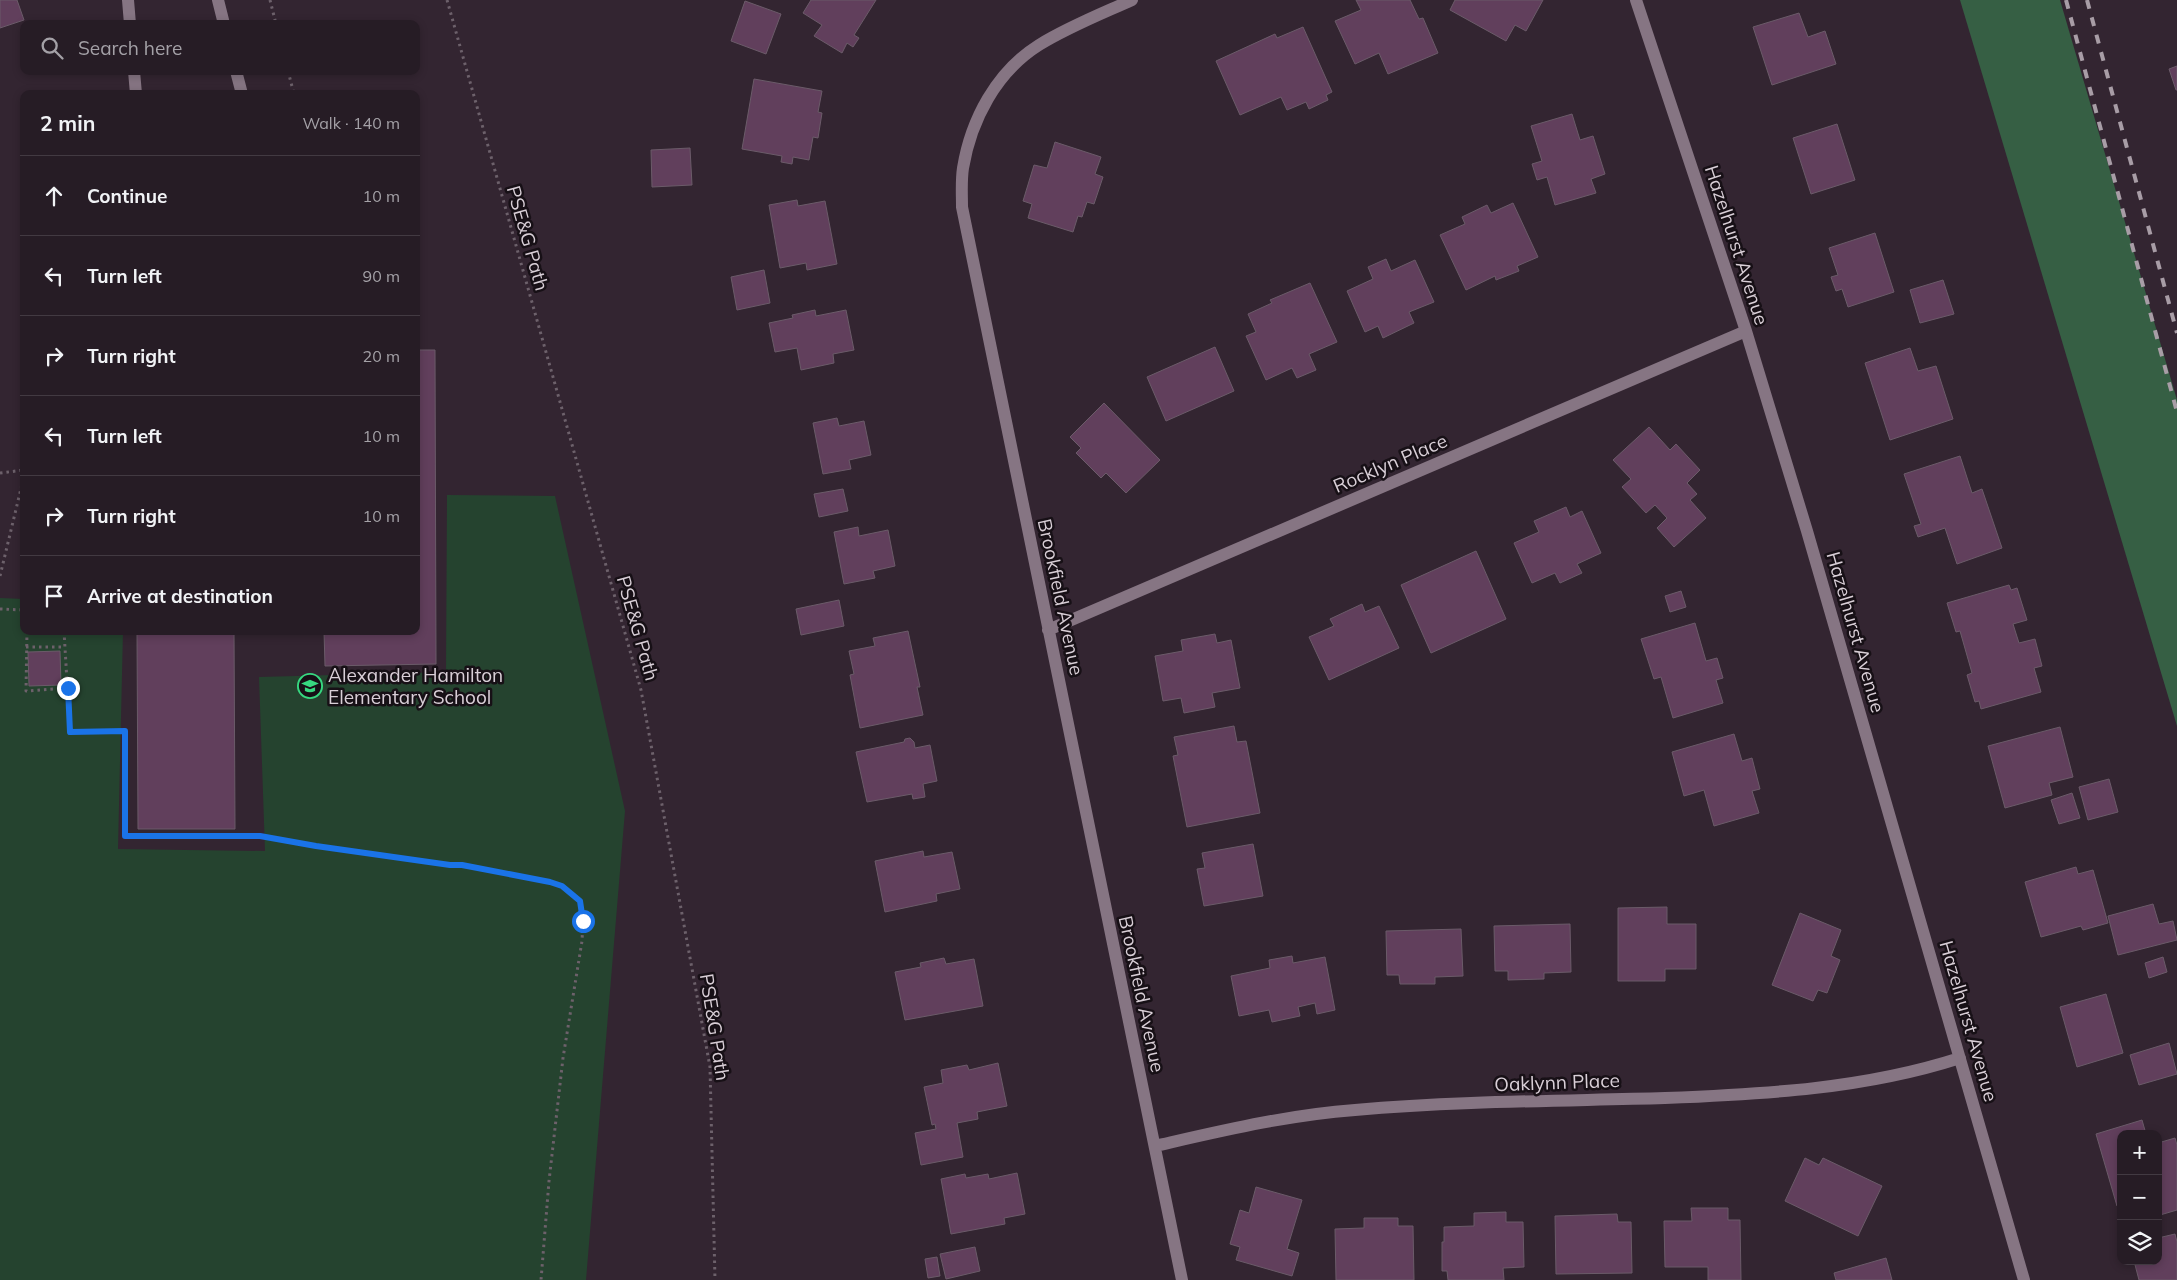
<!DOCTYPE html>
<meta charset="utf-8">
<style>
body{margin:0;font-family:Mulish,sans-serif;background:#2e252d;color:#f1f3f6}
.controls{position:absolute;right:15px;bottom:15px;display:grid;overflow:hidden;border-radius:10px;box-shadow:0 2px 8px #0003}
.controls button{width:45px;height:45px;display:grid;place-items:center;padding:0;border:0;border-bottom:1px solid #423a42;background:#261c25;color:#f1f3f6;font:25px sans-serif}
.stop{position:absolute;width:15px;height:15px;margin:-11px;border:4px solid #1a73e8;border-radius:50%;background:#fff}
.stop.end{background:#1a73e8;border-color:#fff;box-shadow:0 1px 5px #0008}
.list{margin:0;padding:0;list-style:none}
h2{display:flex;justify-content:space-between;align-items:center;height:65px;margin:0;padding:0 20px;font-size:21px}
h2 small{font-size:16px;font-weight:400;color:#a4a1a7}
.list li{display:grid;grid-template-columns:32px 1fr auto;gap:15px;align-items:center;box-sizing:border-box;height:80px;padding:0 20px;border-top:1px solid #423a42}
.list b{display:block;font-size:19px;white-space:nowrap}
.list em{font-size:16px;font-style:normal;color:#a4a1a7}
.icon{flex:none;width:28px;height:28px;fill:none;stroke:currentColor;stroke-width:2;stroke-linecap:round;stroke-linejoin:round}
.map{position:relative;flex:none;width:2177px;height:1280px;overflow:hidden}
.search{position:absolute;background:#261c25;box-shadow:0 2px 8px #0003;left:20px;top:20px;width:400px;height:55px;display:flex;align-items:center;gap:12px;box-sizing:border-box;padding:0 18px;border-radius:10px;color:#a4a1a7;font-size:19px}
.panel{position:absolute;background:#261c25;box-shadow:0 2px 8px #0003;left:20px;top:90px;width:400px;height:545px;border-radius:10px}
.map>svg:first-child{display:block}
.green{fill:#25432f}
.forest{fill:#365f44}
.building{fill:#613f5c;stroke:#6b5b69}
.lines{fill:none;stroke-linecap:round;stroke-linejoin:round}
.path{stroke:#6d616b;stroke-width:3;stroke-dasharray:2.5 4;stroke-linecap:butt}
.lane{stroke:#867583;stroke-width:12}
.street{stroke:#867583;stroke-width:12}
.rail{stroke:#a89da6;stroke-width:4;stroke-dasharray:9 9;stroke-linecap:butt}
.route{stroke:#1a73e8;stroke-width:6}
.labels{text-anchor:middle;stroke-width:5;stroke-linejoin:round;paint-order:stroke}
.street-label{font-size:19px;fill:#d9cfd7;stroke:#171016}
.poi-label{font-size:19px;fill:#d9cfd7;stroke:#171016;text-anchor:start}
</style>
<div class="map">
<svg width="2177" height="1280" viewBox="0 0 2177 1280">
<rect width="100%" height="100%" fill="#332531"/>
<path class="green" d="M447 495 555 496 625 811 586 1280H0V598L24 599V631H123L118 849 265 851 259 677 446 672Z"/>
<path class="forest" d="M1960 0H2060L2177 400V726Z"/>
<path class="building" d="M0 0H17L24 20 0 28Z
M811 0H876L854 35 859 38 853 47 847 43 842 53 814 36 822 25 803 13Z
M1356 0H1410L1419 19 1423 18 1438 53 1388 74 1379 53 1355 64 1335 21 1361 10Z
M1455 0H1543L1526 31 1515 25 1506 41 1450 10Z
M745 1 781 14 766 54 731 41Z
M1799 13 1808 37 1825 31 1836 64 1772 85 1753 27Z
M1303 27 1332 92 1326 95 1328 100 1309 109 1306 102 1287 110 1281 97 1240 115 1216 61 1275 34 1277 38Z
M2177 66V90H2176L2169 69Z
M754 79 822 91 818 112 822 113 818 138 813 137 809 160 793 157 792 164 781 162 782 156 742 149Z
M1572 114 1580 140 1593 136 1605 174 1591 179 1596 193 1555 205 1547 177 1537 180 1532 164 1542 161 1531 126Z
M1837 124 1855 180 1811 194 1793 138Z
M1055 142 1101 157 1095 174 1103 177 1094 204 1087 202 1082 217 1078 216 1073 232 1028 218 1032 204 1023 201 1034 165 1047 168Z
M690 148 692 185 652 187 651 150Z
M797 200 798 206 825 201 837 264 807 270 806 263 780 268 769 205Z
M1513 203 1538 257 1517 266 1519 271 1496 280 1495 276 1466 290 1440 235 1465 224 1462 217 1487 205 1491 213Z
M1875 233 1894 292 1848 307 1842 289 1836 291 1831 277 1838 275 1829 248Z
M1386 259 1391 271 1415 260 1434 302 1409 312 1414 323 1383 338 1378 326 1365 332 1347 291 1373 279 1368 267Z
M764 270 770 303 737 310 731 277Z
M1943 280 1954 314 1920 323 1910 290Z
M1310 283 1337 342 1309 354 1316 370 1297 378 1292 368 1266 380 1246 336 1256 332 1248 314 1272 303 1270 300Z
M815 310 816 316 846 310 854 350 833 354 834 363 801 370 797 348 775 352 769 323 793 318 792 315Z
M1215 347 1234 391 1166 421 1147 377Z
M1910 348 1918 371 1936 366 1953 419 1890 440 1865 363Z
M416 350H435L436 664 325 666 324 631H416Z
M1104 403 1160 460 1126 493 1106 473 1101 478 1076 453 1081 448 1070 437Z
M837 418 839 426 864 421 871 455 849 460 851 469 823 474 813 423Z
M1649 427 1670 450 1676 444 1700 470 1687 483 1697 494 1690 500 1706 518 1674 547 1657 528 1667 518 1655 505 1646 513 1622 487 1631 479 1613 460Z
M1960 456 1972 493 1982 489 2002 548 1957 564 1945 528 1918 537 1914 526 1921 524 1904 474Z
M843 489 848 511 819 517 814 494Z
M1566 507 1570 517 1582 511 1601 553 1577 564 1582 573 1560 583 1555 573 1532 583 1514 543 1539 532 1534 521Z
M858 527 859 536 888 530 895 566 873 571 875 578 844 584 834 532Z
M1476 551 1506 619 1431 653 1401 585Z
M2009 585 2011 590 2017 588 2027 620 2013 624 2019 643 2035 639 2042 666 2034 668 2041 692 1981 709 1979 701 1975 702 1967 675 1972 673 1960 631 1956 632 1947 603Z
M1681 591 1686 607 1670 612 1665 596Z
M839 600 844 626 801 635 796 609Z
M1362 604 1365 612 1379 606 1399 648 1329 680 1309 637 1334 626 1330 619Z
M1695 623 1706 661 1717 658 1723 678 1716 680 1723 703 1673 718 1661 677 1654 679 1641 639Z
M137 631H234L235 829H138Z
M908 631 920 687H917L923 715 860 728 850 675 854 674 849 651 875 646 873 638Z
M1215 634 1217 643 1231 640 1240 688 1212 693 1215 707 1184 713 1181 698 1163 701 1155 656 1183 651 1181 640Z
M60 651 61 685 29 686 28 652Z
M1234 726 1237 742 1246 741 1260 813 1187 827 1173 756 1178 755 1174 737Z
M2060 727 2073 777 2049 783 2052 795 2005 808 1988 746Z
M1734 734 1742 761 1752 758 1760 789 1752 791 1759 813 1714 826 1704 790 1684 796 1672 752Z
M910 738 914 742 915 748 930 745 937 781 923 784 925 797 913 799 912 794 867 802 856 752 904 742 905 739Z
M2109 779 2118 812 2088 820 2079 787Z
M2072 793 2080 818 2059 824 2051 800Z
M1253 844 1263 896 1204 906 1197 869 1205 868 1202 853Z
M923 851 924 857 952 852 960 889 936 894 937 901 885 912 875 861Z
M2076 867 2078 874 2093 870 2108 923 2083 930 2081 926 2041 937 2025 882Z
M2153 904 2159 924 2173 921 2177 940 2118 955 2108 916Z
M1667 907V924H1696V969H1665V981H1618V908Z
M1800 913 1841 930 1831 956 1840 960 1827 993 1818 990 1813 1001 1772 985Z
M1570 924 1571 972 1544 973V979L1508 980V971H1495L1494 926Z
M1461 929 1463 976 1435 977V984H1400L1399 975H1387L1386 931Z
M1292 956 1293 963 1325 957 1335 1010 1317 1014 1315 1003 1298 1007 1300 1016 1272 1022 1269 1010 1239 1016 1231 976 1270 968 1269 960Z
M2163 957 2167 972 2149 978 2145 963Z
M944 958 946 964 974 959 983 1006 905 1020 895 972 921 967 920 963Z
M2106 994 2123 1053 2077 1067 2060 1007Z
M2169 1043 2177 1074 2139 1085 2130 1055Z
M998 1063 1007 1106 977 1112 978 1119 957 1123 963 1157 921 1165 915 1133 936 1129 935 1124 932 1125 924 1087 943 1083 941 1070 967 1065 969 1070Z
M2142 1120 2146 1134H2121V1205L2117 1206 2096 1134Z
M2175 1138 2177 1145V1210L2160 1215 2158 1143Z
M1805 1158 1819 1165 1823 1158 1882 1186 1858 1236 1785 1201Z
M1017 1173 1025 1214 1004 1218 1005 1224 951 1234 941 1179 965 1174 966 1178 988 1174 989 1179Z
M1256 1187 1302 1200 1287 1249 1299 1253 1292 1276 1236 1260 1240 1247 1230 1244 1240 1210 1249 1213Z
M1691 1208H1728V1220H1740L1741 1280H1708V1267H1665L1664 1221H1692Z
M1506 1212V1222H1523L1524 1267 1503 1268 1504 1280H1448L1447 1271H1442V1242H1444V1227L1474 1226V1213Z
M1617 1214 1618 1222H1631L1632 1273 1556 1274 1555 1216Z
M1364 1218H1398V1226H1413L1414 1280H1336L1335 1229 1364 1228Z
M2175 1234 2177 1242V1280H2139L2134 1261H2158V1238Z
M975 1247 980 1271 946 1279 940 1254Z
M937 1257 940 1276 928 1278 925 1259Z
M1886 1258 1892 1280H1836L1834 1273Z"/>
<g class="lines">
<path class="path" d="M270 0 276 24
M447 0 641 690 710 1067 715 1280
M288 71 294 94
M0 473 24 470
M0 576 24 476
M0 609 24 610
M27 631 26 691 67 688
M64 631 70 732 125 731V836H260L316 846 450 865H461L550 882 562 886 580 901 583 921 582 941 563 1058 549 1181 541 1280
M26 647H65"/>
<path class="lane" d="M128 0 130 24
M218 0 224 24
M134 71 136 94
M236 71 242 94"/>
<path class="street" d="M1132 0C1101 14 1068 27 1039 45 996 72 971 120 963 168 961 181 962 194 962 207L1182 1280
M1636 0 1746 331 1807 531 2024 1280
M1048 630 1746 331
M1155 1146C1221 1131 1287 1115 1355 1110 1458 1101 1562 1101 1665 1098 1765 1094 1864 1089 1960 1058"/>
<path class="rail" d="M2066 0 2177 412
M2087 0 2177 333"/>
</g>
<g class="lines">
<path class="route" d="M68 688 70 732 125 731V836H260L316 846 450 865H462L550 882 562 886 580 901 583 921"/>
</g>
<defs>
<symbol id="school-ring" viewBox="-11 -11 22 22"><circle r="9.5" fill="#171016" stroke="#37d880" stroke-width="1.5"/><path d="M0-5L7-2L0 1L-7-2ZM-4 1L0 2.5L4 1V4Q0 6-4 4Z" fill="#37d880"/></symbol>
</defs>
<g fill-rule="evenodd">
<use href="#school-ring" x="296" y="672" width="28" height="28"/>
</g>
<g class="labels">
<g class="street-label">
<text transform="translate(528 238) rotate(74)" y="7">PSE&amp;G Path</text>
<text transform="translate(1737 245) rotate(72)" y="7">Hazelhurst Avenue</text>
<text transform="translate(1390 463) rotate(-23)" y="7">Rocklyn Place</text>
<text transform="translate(1061 597) rotate(78)" y="7">Brookfield Avenue</text>
<text transform="translate(638 628) rotate(74)" y="7">PSE&amp;G Path</text>
<text transform="translate(1856 632) rotate(74)" y="7">Hazelhurst Avenue</text>
<text transform="translate(1142 994) rotate(78)" y="7">Brookfield Avenue</text>
<text transform="translate(1969 1021) rotate(74)" y="7">Hazelhurst Avenue</text>
<text transform="translate(715 1027) rotate(81)" y="7">PSE&amp;G Path</text>
<text transform="translate(1557 1082) rotate(-2)" y="7">Oaklynn Place</text>
</g>
<g class="poi-label">
<text x="328" y="682">Alexander Hamilton<tspan x="328" dy="22">Elementary School</tspan></text>
</g>
</g>
</svg>
<div class="controls">
<button>+</button>
<button>−</button>
<button><svg class="icon" aria-label="layers" viewBox="0 0 24 24"><path d="M12 4l9 5-9 5-9-5zM3 14l9 5 9-5"/></svg></button>
</div>
<div class="stop" style="left:583px;top:921px"></div>
<div class="stop end" style="left:68px;top:688px"></div>
<div class="search"><svg class="icon" aria-label="search" viewBox="0 0 24 24"><circle cx="10" cy="10" r="6"/><path d="M15 15l6 6"/></svg>Search here</div>
<section class="panel">
<h2>2 min<small>Walk · 140 m</small></h2>
<ul class="list">
<li><svg class="icon" aria-label="ahead" viewBox="0 0 24 24"><path d="M12 20V5M6 11l6-6 6 6"/></svg><div><b>Continue</b></div><em>10 m</em></li>
<li><svg class="icon" aria-label="left" viewBox="0 0 24 24"><path d="M17 20v-9H6M10 6l-5 5 5 5"/></svg><div><b>Turn left</b></div><em>90 m</em></li>
<li><svg class="icon" aria-label="right" viewBox="0 0 24 24"><path d="M7 20v-9h11M14 6l5 5-5 5"/></svg><div><b>Turn right</b></div><em>20 m</em></li>
<li><svg class="icon" aria-label="left" viewBox="0 0 24 24"><path d="M17 20v-9H6M10 6l-5 5 5 5"/></svg><div><b>Turn left</b></div><em>10 m</em></li>
<li><svg class="icon" aria-label="right" viewBox="0 0 24 24"><path d="M7 20v-9h11M14 6l5 5-5 5"/></svg><div><b>Turn right</b></div><em>10 m</em></li>
<li><svg class="icon" aria-label="arrive" viewBox="0 0 24 24"><path d="M6 21V4h12l-3 4 3 4H6"/></svg><div><b>Arrive at destination</b></div></li>
</ul>
</section>
</div>
